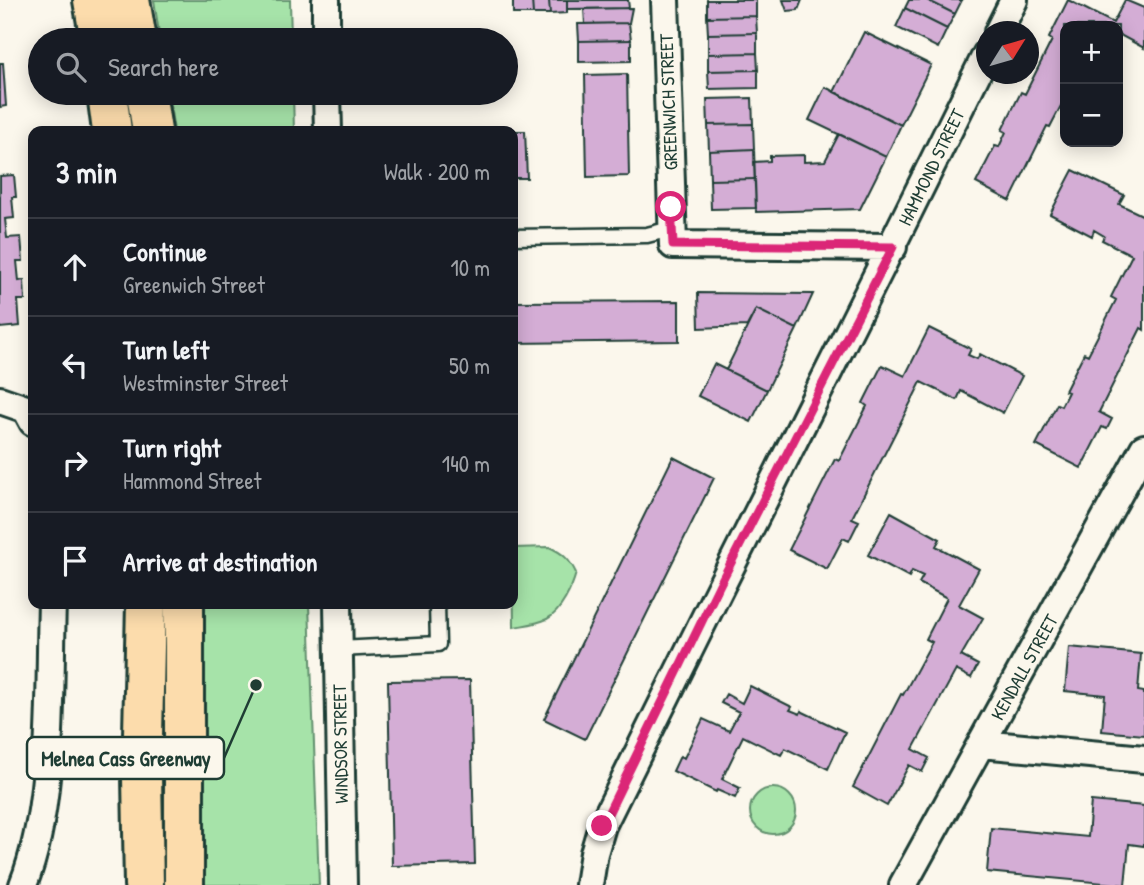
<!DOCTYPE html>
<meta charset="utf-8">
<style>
body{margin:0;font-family:"Patrick Hand",sans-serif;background:#20242c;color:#f1f3f6}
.controls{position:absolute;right:21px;top:21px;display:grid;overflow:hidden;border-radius:14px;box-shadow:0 4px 18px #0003}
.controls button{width:63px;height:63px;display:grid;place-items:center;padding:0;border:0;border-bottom:2px solid #363941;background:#171b24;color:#f1f3f6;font:35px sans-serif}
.compass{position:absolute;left:976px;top:21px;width:63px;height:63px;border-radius:50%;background:#171b24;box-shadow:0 4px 18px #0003;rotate:53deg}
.stop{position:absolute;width:21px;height:21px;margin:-16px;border:5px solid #db2777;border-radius:50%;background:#fff}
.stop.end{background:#db2777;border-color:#fff;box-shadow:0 2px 7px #0008}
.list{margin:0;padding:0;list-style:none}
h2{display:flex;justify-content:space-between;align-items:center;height:91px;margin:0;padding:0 28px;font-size:30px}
h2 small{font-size:23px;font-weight:400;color:#9ea1a6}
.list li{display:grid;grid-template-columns:46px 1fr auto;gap:21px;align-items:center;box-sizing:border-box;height:98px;padding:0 28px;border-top:2px solid #363941}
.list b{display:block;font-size:26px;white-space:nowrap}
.list p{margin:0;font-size:23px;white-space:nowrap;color:#9ea1a6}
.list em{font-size:23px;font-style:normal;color:#9ea1a6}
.icon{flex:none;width:38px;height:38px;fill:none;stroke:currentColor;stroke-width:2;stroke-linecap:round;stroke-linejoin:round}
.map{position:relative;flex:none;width:1144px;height:885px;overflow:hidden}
.search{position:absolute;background:#171b24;box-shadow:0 4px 18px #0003;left:28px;top:28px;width:490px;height:77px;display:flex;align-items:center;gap:18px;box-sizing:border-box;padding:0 24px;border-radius:38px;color:#9ea1a6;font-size:26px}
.panel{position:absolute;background:#171b24;box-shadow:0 4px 18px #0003;left:28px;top:126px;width:490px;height:483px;border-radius:14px}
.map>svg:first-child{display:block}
.green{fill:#a6e3a9;stroke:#62906e;stroke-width:2}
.building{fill:#d4add5;stroke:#1f3d34;stroke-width:2}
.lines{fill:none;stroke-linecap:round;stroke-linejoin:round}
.service-casing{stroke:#1f3d34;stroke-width:19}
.minor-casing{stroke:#1f3d34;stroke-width:32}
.primary-casing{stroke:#1f3d34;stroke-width:44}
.service{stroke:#fbf7ec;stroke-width:14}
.minor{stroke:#fbf7ec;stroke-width:26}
.primary{stroke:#fcdcac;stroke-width:38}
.route{stroke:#db2777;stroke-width:9}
.labels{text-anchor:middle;stroke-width:6;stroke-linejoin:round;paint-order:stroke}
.street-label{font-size:19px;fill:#1f3d34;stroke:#fbf7ec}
.leader{fill:none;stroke:#1f3d34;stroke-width:2.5}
.callout-dot{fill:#1f3d34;stroke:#fbf7ec;stroke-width:2.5}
.callout{fill:#fbf7ec;stroke:#1f3d34;stroke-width:2.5}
.callout-label{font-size:21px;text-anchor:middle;font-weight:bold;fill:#1f3d34}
</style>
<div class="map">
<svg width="1144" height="885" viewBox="0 0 1144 885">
<rect width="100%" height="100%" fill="#fbf7ec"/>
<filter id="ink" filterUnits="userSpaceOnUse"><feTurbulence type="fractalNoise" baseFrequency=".0143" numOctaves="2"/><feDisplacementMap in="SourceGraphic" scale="14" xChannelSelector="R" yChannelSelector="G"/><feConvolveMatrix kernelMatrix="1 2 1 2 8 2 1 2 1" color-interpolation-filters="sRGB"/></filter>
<g filter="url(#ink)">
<path class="green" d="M154 0H290L291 40H160Z
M168 93H293L294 131H174Z
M549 547C563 553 570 560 576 573 572 588 561 612 547 619 537 624 524 625 514 627L513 548Z
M200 604H309L319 885H200Z
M750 811a23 23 0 1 1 46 0a23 23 0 1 1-46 0Z"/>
<path class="building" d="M513 0H532L533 14H513Z
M532 0H549L550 14H533Z
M549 0H567V13L550 14Z
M567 0H628L629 8 567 9Z
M707 0H756V16L707 17Z
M783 0H802L798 10 787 11Z
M909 0H927L955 14 947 29 905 8Z
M927 0H962L955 14Z
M1068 0 1113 23 1125 0 1144 8V48L1118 34V26H1065V98L1050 127 1047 126 1010 201 976 183 995 146 999 147 1006 132 1002 130 1021 92 1025 94 1052 40 1049 38Z
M632 8 629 23 585 24 584 9Z
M905 8 947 29 938 48 896 27Z
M756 16 757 33 708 34 707 17Z
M629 23 631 40 579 41 578 24Z
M864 32 931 65 901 125 834 92Z
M757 33V53L708 54V34Z
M631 40V61L579 62V41Z
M757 53 758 70 708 71V54Z
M0 63H3L6 106 0 107Z
M758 70V88L709 89 708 71Z
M627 74 629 176 587 177 585 75Z
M825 87 901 125 886 157 809 120Z
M752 98 753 124 708 125 707 99Z
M753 124 754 149 709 151 708 125Z
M510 131H525L527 178H513V131Z
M839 134 886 157 860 209 756 212 754 162 770 161V156L804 155V162L825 161Z
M754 149 755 179 710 180 709 151Z
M1073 170 1124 195 1119 204 1144 216V330L1141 328 1099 412 1112 419 1107 429 1102 427 1081 468 1036 445 1057 404 1061 406 1068 392 1065 391 1084 353 1088 355 1116 300 1111 297 1132 255 1102 240 1104 236 1094 230 1092 236 1050 214Z
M14 175 16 197H12L14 218 5 219 7 238 21 237 23 261H17L19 281 24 280 25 300H18L20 326 0 328V176Z
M755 179 756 208 711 209 710 180Z
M698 293 813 294 797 329 756 309 747 326 699 328Z
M679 301V341L513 343V302Z
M756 309 797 329 767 390 726 370Z
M929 328 971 349 968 355 977 359 980 354 1022 376 1003 413 961 391 957 400 921 382 852 518 859 521 849 541 843 538 827 569 789 550 835 459 839 461 867 406 863 403 882 365 905 376Z
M714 364 767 390 751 422 698 396Z
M673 457 714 478 585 739 544 719Z
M891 512 940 539 936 546 979 569 959 605 983 618 961 656 978 665 971 678 956 670 913 749 929 758 922 772 909 765 887 806 853 787 901 694 903 695 932 642 926 639 947 598 919 583 923 576 912 571 909 577 868 555Z
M1069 647 1141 654 1138 691 1144 692V735L1102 731 1105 695 1065 691Z
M470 680 475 864 392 866 388 681Z
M750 686 792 707 790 710 800 714 801 711 845 732 828 769 785 748 781 755 743 736 722 779 740 788 735 798 717 790 716 792 673 771 680 756 684 758 703 719 729 731 739 712 721 703 726 694 742 703Z
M1091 801 1144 806V846L1129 844 1125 885 987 872 991 828 1088 837Z"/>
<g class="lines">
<defs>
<path id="service" d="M513 237 647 235 671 229
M339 649 438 644 437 604"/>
<path id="minor" d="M326 0V40
M665 0 673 245 893 247
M998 32 1014 0
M327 93 328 131
M0 400 26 409 33 422
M338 604 343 885
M981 744 1144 759
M23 885C55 805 49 690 52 604
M589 885 594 853 602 826C728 568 860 313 986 55
M903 885 1144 448"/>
<path id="primary" d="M93 0 100 40
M130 0 137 40
M107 93 112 131
M146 93 152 131
M144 885 142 777 146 604
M184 885V604"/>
</defs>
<use href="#service" class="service-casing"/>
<use href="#minor" class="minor-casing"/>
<use href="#primary" class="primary-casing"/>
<use href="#service" class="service"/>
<use href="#minor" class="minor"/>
<use href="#primary" class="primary"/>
</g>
</g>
<g class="lines" filter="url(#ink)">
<path class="route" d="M602 826 720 584 893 247 673 245 671 207"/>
</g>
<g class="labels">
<g class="street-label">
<text transform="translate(668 102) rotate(-92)" y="7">GREENWICH STREET</text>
<text transform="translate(931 167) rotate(-64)" y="7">HAMMOND STREET</text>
<text transform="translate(1024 667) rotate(-61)" y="7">KENDALL STREET</text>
<text transform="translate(340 744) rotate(-91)" y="7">WINDSOR STREET</text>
</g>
</g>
<path class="leader" d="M256 685L224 758"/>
<circle class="callout-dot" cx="256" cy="685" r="7"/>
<rect class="callout" x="27" y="737" width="197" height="42" rx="7"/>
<g class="callout-label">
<text x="126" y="766">Melnea Cass Greenway</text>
</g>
</svg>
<div class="controls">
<button>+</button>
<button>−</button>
</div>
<svg class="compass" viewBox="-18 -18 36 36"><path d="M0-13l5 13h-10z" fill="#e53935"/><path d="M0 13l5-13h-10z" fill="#9ea1a6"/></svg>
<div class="stop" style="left:671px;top:207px"></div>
<div class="stop end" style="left:602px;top:826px"></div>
<div class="search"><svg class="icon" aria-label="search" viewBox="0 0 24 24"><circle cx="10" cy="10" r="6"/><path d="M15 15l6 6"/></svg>Search here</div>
<section class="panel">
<h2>3 min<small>Walk · 200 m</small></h2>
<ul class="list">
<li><svg class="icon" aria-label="ahead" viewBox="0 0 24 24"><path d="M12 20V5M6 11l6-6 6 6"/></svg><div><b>Continue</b><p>Greenwich Street</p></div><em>10 m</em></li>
<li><svg class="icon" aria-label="left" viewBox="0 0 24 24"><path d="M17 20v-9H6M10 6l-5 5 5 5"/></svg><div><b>Turn left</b><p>Westminster Street</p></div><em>50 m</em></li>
<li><svg class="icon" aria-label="right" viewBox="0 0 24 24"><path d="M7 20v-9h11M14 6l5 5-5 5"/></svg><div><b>Turn right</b><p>Hammond Street</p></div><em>140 m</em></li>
<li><svg class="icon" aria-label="arrive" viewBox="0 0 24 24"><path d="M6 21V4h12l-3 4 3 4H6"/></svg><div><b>Arrive at destination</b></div></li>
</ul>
</section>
</div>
